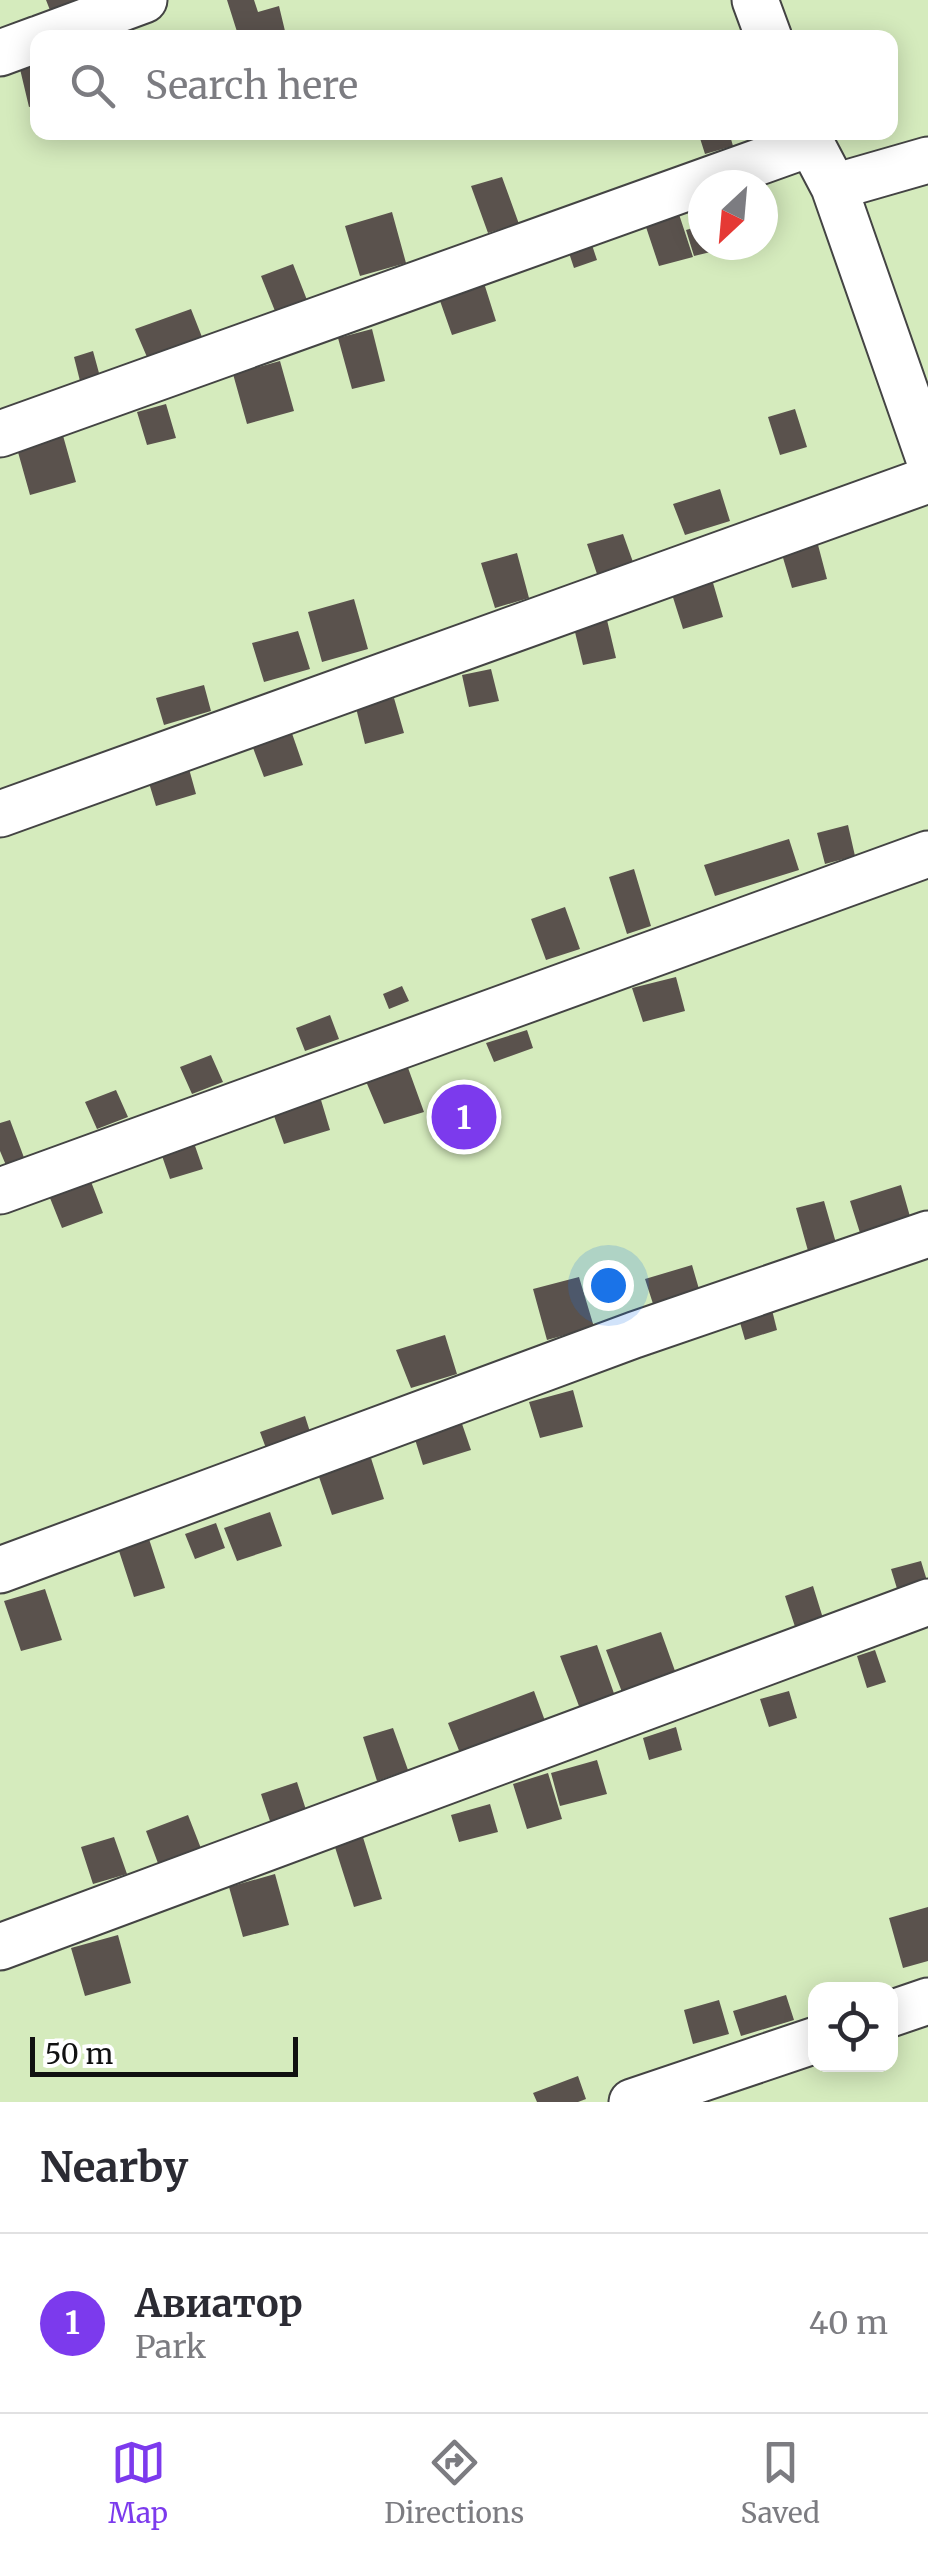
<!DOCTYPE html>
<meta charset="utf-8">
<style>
body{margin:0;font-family:Merriweather,serif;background:#f7f7f7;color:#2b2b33}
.controls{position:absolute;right:30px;bottom:30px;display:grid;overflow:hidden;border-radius:20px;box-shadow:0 5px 25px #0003}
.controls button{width:90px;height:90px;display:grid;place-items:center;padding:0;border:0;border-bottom:2px solid #e1e1e2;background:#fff;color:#2b2b33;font:50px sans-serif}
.compass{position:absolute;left:688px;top:170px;width:90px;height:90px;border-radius:50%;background:#fff;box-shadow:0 5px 25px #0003;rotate:206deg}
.scale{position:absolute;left:30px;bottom:25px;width:268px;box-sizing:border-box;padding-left:10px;border:5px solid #111;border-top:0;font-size:28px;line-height:35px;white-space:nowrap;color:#111;-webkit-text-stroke:8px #fff;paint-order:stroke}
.you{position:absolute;left:608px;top:1285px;width:35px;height:35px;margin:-25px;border:8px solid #fff;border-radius:50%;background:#1a73e8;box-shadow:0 0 0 15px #1a73e833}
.badge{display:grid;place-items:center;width:65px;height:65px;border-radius:50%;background:#7c3aed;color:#fff;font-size:32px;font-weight:700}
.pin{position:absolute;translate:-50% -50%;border:5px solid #fff;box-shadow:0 2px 10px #0006}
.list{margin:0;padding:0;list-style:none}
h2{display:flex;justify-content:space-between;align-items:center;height:130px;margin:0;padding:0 40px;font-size:42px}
h2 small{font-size:32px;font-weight:400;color:#7c7c81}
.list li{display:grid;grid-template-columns:65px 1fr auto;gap:30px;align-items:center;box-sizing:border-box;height:180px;padding:0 40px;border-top:2px solid #e1e1e2}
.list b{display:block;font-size:38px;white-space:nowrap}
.list p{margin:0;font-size:32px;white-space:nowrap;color:#7c7c81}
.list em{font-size:32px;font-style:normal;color:#7c7c81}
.icon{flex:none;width:55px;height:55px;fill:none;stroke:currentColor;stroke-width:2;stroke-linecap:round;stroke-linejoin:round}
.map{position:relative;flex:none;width:928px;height:2102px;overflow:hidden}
.search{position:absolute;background:#fff;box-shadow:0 5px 25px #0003;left:30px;right:30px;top:30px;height:110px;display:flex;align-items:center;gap:25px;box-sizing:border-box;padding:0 35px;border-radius:20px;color:#7c7c81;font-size:38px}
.sheet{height:310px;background:#fff}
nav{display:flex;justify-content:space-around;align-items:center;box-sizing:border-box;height:140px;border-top:2px solid #e1e1e2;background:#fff;font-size:28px;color:#7c7c81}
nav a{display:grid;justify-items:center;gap:5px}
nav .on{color:#7c3aed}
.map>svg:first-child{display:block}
.green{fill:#d5ebbd;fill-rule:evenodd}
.building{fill:#5a524d}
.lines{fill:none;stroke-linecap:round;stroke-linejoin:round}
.minor-casing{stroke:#444;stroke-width:49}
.minor{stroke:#fff;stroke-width:45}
</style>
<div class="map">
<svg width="928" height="2102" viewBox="0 0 928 2102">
<rect width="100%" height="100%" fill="#fffdf5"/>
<path class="green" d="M0 0H928V2102H0ZM38 38H890V132H38ZM703 185H763V245H703ZM816 1990H890V2064H816Z"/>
<path class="building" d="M46 0H84L55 23Z
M227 0H254L258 12 279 6 285 31 257 38H239Z
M38 65V105L29 107 20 69Z
M698 132H729L733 146 705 154Z
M502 177 519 224 488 233 471 186Z
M676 205 693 257 659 266 642 215Z
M392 212 406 263 360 276 345 226Z
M703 225V245H717L719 250 694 256 686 230Z
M588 233 597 260 574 268 565 241Z
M293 264 307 300 275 311 261 276Z
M484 283 496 321 452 335 439 298Z
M191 309 202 337 147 357 135 329Z
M372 329 385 381 352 389 338 338Z
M93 351 102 384 82 389 74 357Z
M280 361 294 411 247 424 233 374Z
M166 404 176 438 147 445 137 412Z
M795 409 807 447 780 455 768 417Z
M62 432 76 482 30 495 16 445Z
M720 489 730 521 685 535 673 504Z
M623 534 633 562 597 574 587 544Z
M817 541 827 579 792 588 781 551Z
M517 553 529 598 495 608 481 563Z
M711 576 723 617 683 629 670 588Z
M354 599 368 649 322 662 308 612Z
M607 620 616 658 583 665 574 628Z
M298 631 310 669 264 682 252 643Z
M491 669 499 701 469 707 462 675Z
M204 685 211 711 164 725 156 698Z
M394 698 404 733 365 744 356 708Z
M287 719 303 765 264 777 247 732Z
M186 758 196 794 156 806 145 770Z
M848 825 855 856 825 864 817 833Z
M789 839 799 870 715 896 704 865Z
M634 869 651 926 627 934 609 877Z
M565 907 580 949 546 960 531 919Z
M676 977 685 1011 643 1022 632 988Z
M402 986 409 1001 389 1009 383 994Z
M330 1015 339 1039 305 1051 296 1028Z
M527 1030 533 1048 494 1062 486 1043Z
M211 1055 223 1082 192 1094 180 1067Z
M407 1065 424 1112 384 1124 365 1079Z
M116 1090 128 1117 97 1129 85 1102Z
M321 1100 330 1130 284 1144 273 1113Z
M10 1120 26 1163 8 1170 0 1151V1123Z
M194 1143 203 1169 170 1179 161 1153Z
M90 1179 103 1213 62 1228 48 1193Z
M901 1185 911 1220 861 1236 850 1201Z
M824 1201 838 1250 810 1258 796 1208Z
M692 1265 701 1296 655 1310 645 1279Z
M579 1277 594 1327 547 1340 533 1289Z
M772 1310 777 1330 745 1340 739 1319Z
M445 1335 457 1374 411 1388 396 1350Z
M573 1390 583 1427 540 1438 529 1402Z
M305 1416 311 1435 267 1451 260 1432Z
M460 1418 471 1450 423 1465 413 1433Z
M371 1458 384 1499 332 1515 318 1474Z
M270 1512 282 1546 237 1561 224 1528Z
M216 1523 225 1548 195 1559 185 1534Z
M149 1539 165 1588 134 1597 118 1548Z
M921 1561 928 1584 899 1595 891 1569Z
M813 1586 826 1628 798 1636 785 1596Z
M45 1589 62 1640 21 1651 4 1601Z
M661 1632 679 1682 625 1700 606 1650Z
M597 1645 617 1702 582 1714 560 1656Z
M875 1650 886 1682 867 1688 857 1656Z
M534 1691 548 1729 462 1758 448 1723Z
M789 1691 797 1718 769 1727 760 1699Z
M676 1727 682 1750 649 1760 643 1738Z
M393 1728 408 1770 377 1781 363 1737Z
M597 1760 607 1794 560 1806 551 1773Z
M548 1773 562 1819 527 1829 513 1784Z
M297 1782 308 1816 272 1827 261 1794Z
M490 1804 498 1832 459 1842 451 1815Z
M188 1815 202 1851 159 1866 146 1831Z
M362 1834 382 1899 354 1907 334 1844Z
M114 1837 127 1874 93 1884 81 1847Z
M275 1874 289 1925 243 1937 229 1887Z
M928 1907V1961L903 1968 889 1918Z
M118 1935 131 1983 85 1996 71 1948Z
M786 1995 794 2020 741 2036 733 2011Z
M719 2000 729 2034 693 2044 684 2010Z
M578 2076 586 2099 578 2102H537L533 2093Z"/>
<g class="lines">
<defs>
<path id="minor" d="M755 0 769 38
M41 38 144 0
M0 53 38 39
M805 132 834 187 928 456
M834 187 928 160
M0 434 809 144
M0 814 928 480
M0 1191 928 854
M0 1570 634 1335 928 1234
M0 1947 928 1602
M890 2014 928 2001
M632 2102 816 2040"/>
</defs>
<use href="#minor" class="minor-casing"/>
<use href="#minor" class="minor"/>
</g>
</svg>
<div class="controls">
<button><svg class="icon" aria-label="locate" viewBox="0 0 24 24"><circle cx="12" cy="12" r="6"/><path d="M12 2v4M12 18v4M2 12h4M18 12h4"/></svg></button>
</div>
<svg class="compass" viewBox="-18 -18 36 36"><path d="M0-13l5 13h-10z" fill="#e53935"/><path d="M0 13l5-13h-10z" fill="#7c7c81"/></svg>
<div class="scale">50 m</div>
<div class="you"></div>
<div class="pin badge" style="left:464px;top:1117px">1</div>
<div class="search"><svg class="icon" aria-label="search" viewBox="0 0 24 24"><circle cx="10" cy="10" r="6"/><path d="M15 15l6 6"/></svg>Search here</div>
</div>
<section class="sheet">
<h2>Nearby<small></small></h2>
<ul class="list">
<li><span class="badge">1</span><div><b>Авиатор</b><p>Park</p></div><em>40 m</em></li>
</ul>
</section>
<nav>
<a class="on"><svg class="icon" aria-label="map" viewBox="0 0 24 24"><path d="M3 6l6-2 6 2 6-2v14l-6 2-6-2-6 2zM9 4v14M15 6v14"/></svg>Map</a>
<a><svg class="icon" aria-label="directions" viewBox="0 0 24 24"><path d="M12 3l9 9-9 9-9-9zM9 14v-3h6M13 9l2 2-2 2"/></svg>Directions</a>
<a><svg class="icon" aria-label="saved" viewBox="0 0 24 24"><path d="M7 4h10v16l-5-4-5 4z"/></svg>Saved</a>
</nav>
